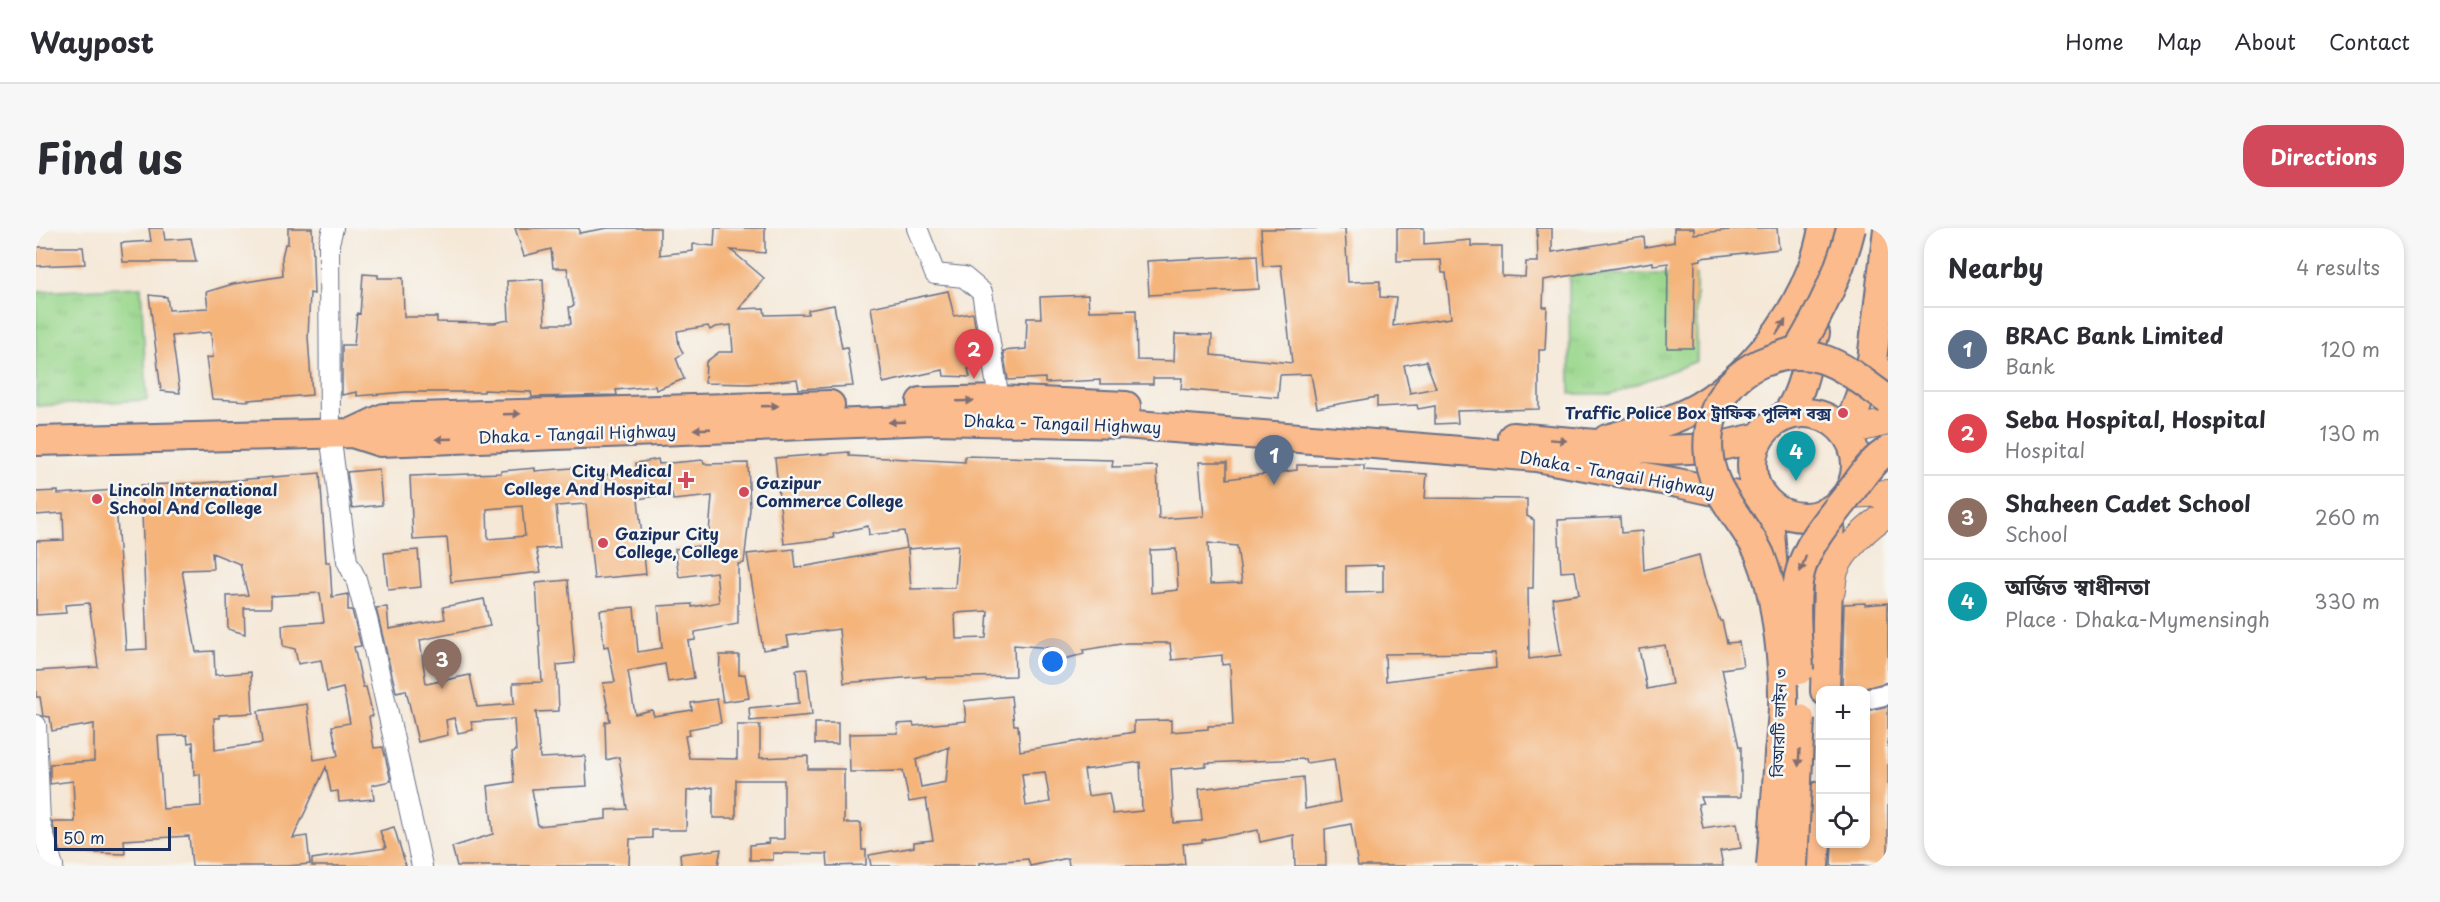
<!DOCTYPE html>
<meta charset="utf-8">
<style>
body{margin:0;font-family:"Playpen Sans","Noto Sans Bengali",sans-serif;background:#f7f7f7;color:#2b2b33}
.controls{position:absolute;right:18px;bottom:18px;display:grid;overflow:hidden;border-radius:12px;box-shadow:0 3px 9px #0003}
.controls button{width:54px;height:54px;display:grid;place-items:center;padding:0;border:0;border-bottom:2px solid #e1e1e2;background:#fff;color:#2b2b33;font:30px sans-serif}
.scale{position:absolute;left:18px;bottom:15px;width:117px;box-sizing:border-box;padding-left:6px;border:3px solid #1b2f5e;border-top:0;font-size:16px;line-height:21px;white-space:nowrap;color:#1b2f5e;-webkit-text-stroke:4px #f6f6f2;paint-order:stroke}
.you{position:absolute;left:1017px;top:434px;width:21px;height:21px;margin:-15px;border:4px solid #fff;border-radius:50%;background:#1a73e8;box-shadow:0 0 0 9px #1a73e833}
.badge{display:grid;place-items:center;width:39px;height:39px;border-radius:50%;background:#d1495b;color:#fff;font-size:20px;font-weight:700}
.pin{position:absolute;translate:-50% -50px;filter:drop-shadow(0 2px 3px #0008)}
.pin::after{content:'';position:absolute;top:32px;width:21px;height:18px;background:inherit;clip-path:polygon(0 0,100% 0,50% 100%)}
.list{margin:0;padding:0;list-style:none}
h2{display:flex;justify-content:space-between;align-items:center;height:78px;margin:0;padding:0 24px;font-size:26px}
h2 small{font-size:20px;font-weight:400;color:#7c7c81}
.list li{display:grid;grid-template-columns:39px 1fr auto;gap:18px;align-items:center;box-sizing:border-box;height:84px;padding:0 24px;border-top:2px solid #e1e1e2}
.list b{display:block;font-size:22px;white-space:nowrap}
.list p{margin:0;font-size:20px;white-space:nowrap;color:#7c7c81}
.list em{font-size:20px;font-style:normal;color:#7c7c81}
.icon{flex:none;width:33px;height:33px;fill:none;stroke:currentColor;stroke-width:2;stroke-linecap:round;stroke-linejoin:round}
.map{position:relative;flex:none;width:1852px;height:638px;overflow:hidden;border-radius:24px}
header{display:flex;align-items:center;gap:36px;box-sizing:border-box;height:84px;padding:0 30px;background:#fff;border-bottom:2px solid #e1e1e2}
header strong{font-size:28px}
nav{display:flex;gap:33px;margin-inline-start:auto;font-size:21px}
.intro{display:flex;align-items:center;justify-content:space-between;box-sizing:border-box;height:144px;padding:0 36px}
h1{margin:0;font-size:42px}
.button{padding:15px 27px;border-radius:24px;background:#d1495b;color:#fff;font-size:21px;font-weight:700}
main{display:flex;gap:36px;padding:0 36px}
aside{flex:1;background:#fff;border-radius:24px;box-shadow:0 3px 9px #0003}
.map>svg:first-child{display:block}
.grass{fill:url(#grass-tufts);stroke:#5a8375;stroke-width:1.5}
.building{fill:#f5b47a;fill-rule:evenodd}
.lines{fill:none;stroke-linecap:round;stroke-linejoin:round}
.minor-casing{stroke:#677088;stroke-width:22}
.major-casing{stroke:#677088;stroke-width:28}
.highway-casing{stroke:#677088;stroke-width:32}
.minor{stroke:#fff;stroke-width:20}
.major{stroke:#fbbb8c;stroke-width:26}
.highway{stroke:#fbbb8c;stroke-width:28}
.highway-bridge-casing{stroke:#677088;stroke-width:32;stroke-linecap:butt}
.highway-bridge{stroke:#fbbb8c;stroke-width:28}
.oneway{fill:#806e73}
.poi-dot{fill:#d1495b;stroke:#f6f6f2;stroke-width:2}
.labels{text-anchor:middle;stroke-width:5;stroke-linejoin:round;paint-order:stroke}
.poi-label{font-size:16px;font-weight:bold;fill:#1b2f5e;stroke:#f6f6f2;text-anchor:start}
.street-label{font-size:16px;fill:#1b2f5e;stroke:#f6f6f2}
</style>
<header>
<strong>Waypost</strong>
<nav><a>Home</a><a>Map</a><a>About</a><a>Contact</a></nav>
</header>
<div class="intro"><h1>Find us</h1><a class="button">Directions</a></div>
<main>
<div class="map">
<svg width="1852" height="638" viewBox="0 0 1852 638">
<defs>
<pattern id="grass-tufts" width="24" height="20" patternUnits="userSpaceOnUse" patternTransform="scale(1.5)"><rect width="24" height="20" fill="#9ad78c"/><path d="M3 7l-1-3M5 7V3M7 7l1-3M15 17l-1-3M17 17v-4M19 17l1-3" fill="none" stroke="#84b97b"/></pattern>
</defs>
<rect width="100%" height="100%" fill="#f6f6f2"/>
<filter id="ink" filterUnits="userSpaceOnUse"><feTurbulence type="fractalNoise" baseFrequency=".0167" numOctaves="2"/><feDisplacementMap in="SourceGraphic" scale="12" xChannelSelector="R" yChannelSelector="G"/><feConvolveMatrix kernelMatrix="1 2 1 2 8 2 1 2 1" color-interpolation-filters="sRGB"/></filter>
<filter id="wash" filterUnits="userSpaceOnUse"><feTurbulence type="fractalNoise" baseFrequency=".008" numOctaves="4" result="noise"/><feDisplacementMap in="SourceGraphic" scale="24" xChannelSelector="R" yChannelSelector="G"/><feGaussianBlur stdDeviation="1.35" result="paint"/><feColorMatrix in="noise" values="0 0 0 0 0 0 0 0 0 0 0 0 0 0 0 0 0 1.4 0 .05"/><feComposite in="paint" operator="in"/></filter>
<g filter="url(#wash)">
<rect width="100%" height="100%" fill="#f5e8d7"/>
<path class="grass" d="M1660 46 1661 133 1575 166H1534L1533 47Z
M105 59 111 172 0 178V64Z"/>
<g id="blocks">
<path class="building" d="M113 0H127L129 12 155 10 160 34H87L85 15 115 13Z
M252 0H276L278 66 274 65 272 109 276 167 212 172 213 173 176 171 170 130 177 129 175 104 136 108 144 165 125 163 113 67 131 69 133 82 172 80 170 64 197 56 247 48 246 29 249 16H252Z
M479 0H543V5L572 0H624V27L657 23V16L678 18 679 0H729V25L695 22 728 50 703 81 728 80 729 87 772 86V82L798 77 806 120 811 119 817 158 763 161 761 151 713 156 669 155 670 134 683 124H697L695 97 679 99 674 102 672 98 641 103 643 117 647 125 640 130 648 151 620 162 619 158 580 162 581 167 496 169 495 164 448 162V164H370L321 168V164L306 167V117H318L321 85 324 86 327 46 342 47V50H367L368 89H401V94L458 95 473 92 471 53 507 51 509 96H535L533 79 538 78 531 40H517L515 21 488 28Z
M1309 0 1312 54 1344 53V69L1360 70 1357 98 1415 90 1410 45H1406L1405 32 1361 33V0H1388V16L1435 12V18H1466V48L1489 49 1490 34H1502L1501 0H1516V24L1608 9 1609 19 1638 14V0H1658V6L1710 0H1741L1743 21 1665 30V32L1659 33 1657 120H1631L1632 35 1617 37V34L1508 52 1507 79H1511L1509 122H1503V181L1421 183 1422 195 1399 196V178L1382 181 1381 177 1341 179V169L1281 180 1275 146 1244 147 1242 170 1145 161 1146 150H1117V156H1064V152L1009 155V150L972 152 967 123 990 121 991 90H1005L1004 69 1052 67 1053 83 1100 82 1101 132 1138 133 1139 106 1176 107 1175 127 1256 135 1245 37 1227 38 1225 1ZM1390 133 1400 160 1374 165 1368 137Z
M0 19H47L49 36 0 38Z
M1221 27 1223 61 1113 67 1111 33Z
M912 63 918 88 937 85 946 140 932 141 934 149 908 148 907 142 847 155 835 79Z
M813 224V228L929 234V228L1077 232 1076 239 1121 238 1123 291 1168 288 1163 234H1191V251L1261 242V237H1328V242L1391 246 1389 270 1491 271V288L1498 292 1497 360H1492L1493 431 1525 427 1516 370 1543 366 1539 343 1525 344 1522 292 1584 289 1585 305 1606 303 1608 342 1663 327 1668 349 1684 393H1686L1691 415 1703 414 1707 438 1686 441 1703 519H1705V569H1665L1667 575 1662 576 1667 600 1701 595 1705 620 1684 623 1687 638H1322L1315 596 1289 601 1290 638H1259L1258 607 1224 614 1222 602 1166 612V614L1147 616 1149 636 1130 638H1033L1032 630 994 638 992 631 944 635V638H835L833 627 878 619V614L897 612 890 571 873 574 867 543 814 544 813 506 862 505 861 496 877 495 878 498 930 493 928 473 975 468 978 497H982L984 523 1098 504V493L1135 492V504L1172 501V498L1197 497 1194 436 1186 437V427L1136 432 1134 415H1091L1047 422 1048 426 1020 433 1016 420 978 417 979 448 890 450V448L808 455 803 401 751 408 753 418 727 422 711 326 758 321 760 340 871 320 868 303 833 307 832 298 797 306 798 310 748 316 739 230ZM1172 315 1201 318 1206 355 1174 356ZM922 317 919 360 875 361 872 321ZM1140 321 1142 362 1115 365 1114 322ZM1347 337V364L1310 365V338ZM952 383 950 410 920 411 919 385ZM1629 417 1636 456 1611 461 1603 421ZM1459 425 1460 439 1350 453 1349 426ZM913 519 910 554 885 559 880 532ZM1269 531 1270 535 1298 531 1304 574 1269 581 1267 549 1196 557 1163 561 1166 593 1138 595 1135 541 1170 538V535ZM1104 534 1106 583 1077 586 1073 565 1052 568 1048 542ZM1009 544 1014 574 990 578 986 546Z
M622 231 623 236 667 232 668 236 712 235 714 281 708 335 702 336V396L659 404V412L652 413 658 450 632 454 629 436 592 443 599 486 616 482 618 488 656 482 655 475 681 471 685 495 653 501 654 507 649 508 653 530 701 531V497H724V530L772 528V541H808V595H825L826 622H830V637L792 638 791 626 737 625V632H714V617L733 615 732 611H748V552H700V590H677V559L651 563 650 602H616V610L594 611 593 638H421L416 619 457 606 452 558 478 554 476 524 480 523 478 491 435 494 437 502 422 505 418 490 410 492 412 507 382 514 370 462 360 464 340 380 351 379 353 401 409 391 407 379 448 371 454 398 384 412 390 456 434 447 441 479 478 476 477 455 506 454 500 355 532 352 539 435 521 437 523 483 500 484 504 530 549 528 551 558 496 561 502 598 570 591V582L591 581 583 529 570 532 569 494 574 493 567 455 579 454 572 418 568 419 564 382 598 379 602 424 626 420 622 378 656 376V379L683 374 680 344 643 349 639 321 672 317 676 268 637 272 636 265 602 271 610 346 558 351 550 276 520 278 524 319 500 321 505 344 415 354 411 310 377 312 374 248 465 245V243L499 240V243L548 239 549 249 601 244 600 235ZM486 278 489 308 452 311 451 281Z
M343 241 346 277 316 280 311 244Z
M284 245 290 334H294L296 369 312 366V382H316L325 418 318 419 327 459H330L337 488 333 489 338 520 347 519 355 553 336 557 338 571 303 574 302 563 295 564 290 539 257 610 271 608 274 636 251 638H156L153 608 88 612 89 626 25 624 16 594H39L37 553 14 556V536L58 533V496L16 503 14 489 7 488 4 469H0V443L62 439 53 375 29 377 30 385 0 387V313L28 312 27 285 0 287V264L22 263V266L79 262 90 422 111 421 105 257 167 255ZM176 325 204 336 212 367 191 368 192 401 209 406 208 380H235V368L284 365 288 394 246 397 247 418 259 421 262 436 285 432 291 464 307 460 314 495 296 498 302 528 278 532 271 476 222 483 226 515 179 522 178 490H183V487L217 485 215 444 179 447 178 423 160 424 146 342 177 341ZM151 507 152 515 157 514 158 547 164 546 165 578 127 581 122 508Z
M382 322 385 359 352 362 348 325Z
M1829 375V377L1852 375V454L1822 462H1806L1808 376Z
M684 427H703V447L709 446 713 470 687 474 683 450Z
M771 441 776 487 714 493 713 480 763 475 760 442Z
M1852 478V635L1841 638H1795L1796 615H1830V483Z
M779 495H802V516H779Z
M358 599 370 638H276V631L350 620 344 603Z
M685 621 682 637 645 638 644 626Z"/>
</g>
</g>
<g filter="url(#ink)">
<use href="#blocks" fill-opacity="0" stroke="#677088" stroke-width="1.5"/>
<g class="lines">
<defs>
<path id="minor" d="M297 0 293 15 294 206 311 333 320 351 332 395 386 638
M881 0 899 46 928 49 946 64 963 172
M1830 471 1852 466
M0 497 4 595 17 638"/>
<path id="major" d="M1836 132 1852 152
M1808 204 1852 194
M1811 267 1852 265
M1796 362C1797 356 1797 349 1799 343 1806 323 1834 296 1852 286"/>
<path id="highway" d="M885 174 963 172 1090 178
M1716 237a52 52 0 1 1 104 0a52 52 0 1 1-104 0Z
M1748 189C1767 169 1771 131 1779 105
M1808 204 1820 180 1836 132 1852 1
M316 205 348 190 794 177
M1477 209 1631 222 1676 220 1724 209
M1571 211C1601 202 1634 195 1662 179 1723 142 1775 71 1787 0
M0 213 316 205 344 214 896 192 1088 196 1500 229 1642 255 1732 275 1738 358
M1789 463 1794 283
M1778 638 1784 568"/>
</defs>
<use href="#minor" class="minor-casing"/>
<use href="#major" class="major-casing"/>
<use href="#highway" class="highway-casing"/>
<use href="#minor" class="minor"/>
<use href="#major" class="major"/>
<use href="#highway" class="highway"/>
<defs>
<path id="highway-bridge" d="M1741 129 1762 122C1785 83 1804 45 1815 0
M1763 442C1762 413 1756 369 1765 341 1773 313 1795 289 1812 267 1824 252 1835 232 1852 223
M1735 638C1738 600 1741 562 1743 525 1745 505 1748 485 1747 466 1747 440 1744 414 1740 389 1737 367 1732 347 1724 327 1713 303 1693 282 1681 257 1660 211 1678 155 1725 135 1780 112 1810 142 1852 172
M1757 638 1764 491"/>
</defs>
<use href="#highway-bridge" class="highway-bridge-casing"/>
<use href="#highway-bridge" class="highway-bridge"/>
</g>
<defs><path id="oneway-solid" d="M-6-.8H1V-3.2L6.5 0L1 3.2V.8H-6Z" transform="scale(1.5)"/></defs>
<g class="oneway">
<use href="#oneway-solid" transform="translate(1745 99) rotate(-57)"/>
<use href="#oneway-solid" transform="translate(929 173) rotate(-2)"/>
<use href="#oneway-solid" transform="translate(734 178) rotate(-2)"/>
<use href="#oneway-solid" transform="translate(476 186) rotate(-2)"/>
<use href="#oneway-solid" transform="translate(861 194) rotate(178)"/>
<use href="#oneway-solid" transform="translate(666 201) rotate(178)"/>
<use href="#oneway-solid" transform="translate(408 211) rotate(178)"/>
<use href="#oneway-solid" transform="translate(1522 212) rotate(4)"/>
<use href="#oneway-solid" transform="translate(1767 336) rotate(110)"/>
<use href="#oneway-solid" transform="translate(1763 530) rotate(93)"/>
</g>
</g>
<g class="poi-dot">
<circle cx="1807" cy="185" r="6"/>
<path d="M647 243h6v6h6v6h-6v6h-6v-6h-6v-6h6z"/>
<circle cx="708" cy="264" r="6"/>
<circle cx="61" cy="271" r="6"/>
<circle cx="567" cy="315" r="6"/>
</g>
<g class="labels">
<g class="poi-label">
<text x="1795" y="191" text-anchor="end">Traffic Police Box ট্রাফিক পুলিশ বক্স</text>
<text x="636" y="249" text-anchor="end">City Medical<tspan x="636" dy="18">College And Hospital</tspan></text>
<text x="720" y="261">Gazipur<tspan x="720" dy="18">Commerce College</tspan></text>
<text x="73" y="268">Lincoln International<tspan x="73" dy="18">School And College</tspan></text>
<text x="579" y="312">Gazipur City<tspan x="579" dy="18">College, College</tspan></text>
</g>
<g class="street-label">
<text transform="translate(1026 196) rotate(2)" y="6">Dhaka - Tangail Highway</text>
<text transform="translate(541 206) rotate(-2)" y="6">Dhaka - Tangail Highway</text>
<text transform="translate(1581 246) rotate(10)" y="6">Dhaka - Tangail Highway</text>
<text transform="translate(1743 495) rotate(-88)" y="6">বিআরটি লাইন ৩</text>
</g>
</g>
</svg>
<div class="controls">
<button>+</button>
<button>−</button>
<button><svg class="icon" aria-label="locate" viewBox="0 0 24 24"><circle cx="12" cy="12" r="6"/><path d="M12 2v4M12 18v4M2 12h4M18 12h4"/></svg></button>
</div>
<div class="scale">50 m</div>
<div class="you"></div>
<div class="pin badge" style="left:1238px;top:257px;background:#5c6f8a">1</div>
<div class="pin badge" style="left:938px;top:151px;background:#e0444e">2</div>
<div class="pin badge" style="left:406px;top:461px;background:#8d6e63">3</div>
<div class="pin badge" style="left:1760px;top:253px;background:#0f9aa8">4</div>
</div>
<aside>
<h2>Nearby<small>4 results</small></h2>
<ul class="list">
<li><span class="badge" style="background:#5c6f8a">1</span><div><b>BRAC Bank Limited</b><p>Bank</p></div><em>120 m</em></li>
<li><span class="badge" style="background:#e0444e">2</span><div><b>Seba Hospital, Hospital</b><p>Hospital</p></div><em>130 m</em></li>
<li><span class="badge" style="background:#8d6e63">3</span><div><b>Shaheen Cadet School</b><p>School</p></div><em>260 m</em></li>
<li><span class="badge" style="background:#0f9aa8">4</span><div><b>অর্জিত স্বাধীনতা</b><p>Place · Dhaka-Mymensingh</p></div><em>330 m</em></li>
</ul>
</aside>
</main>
